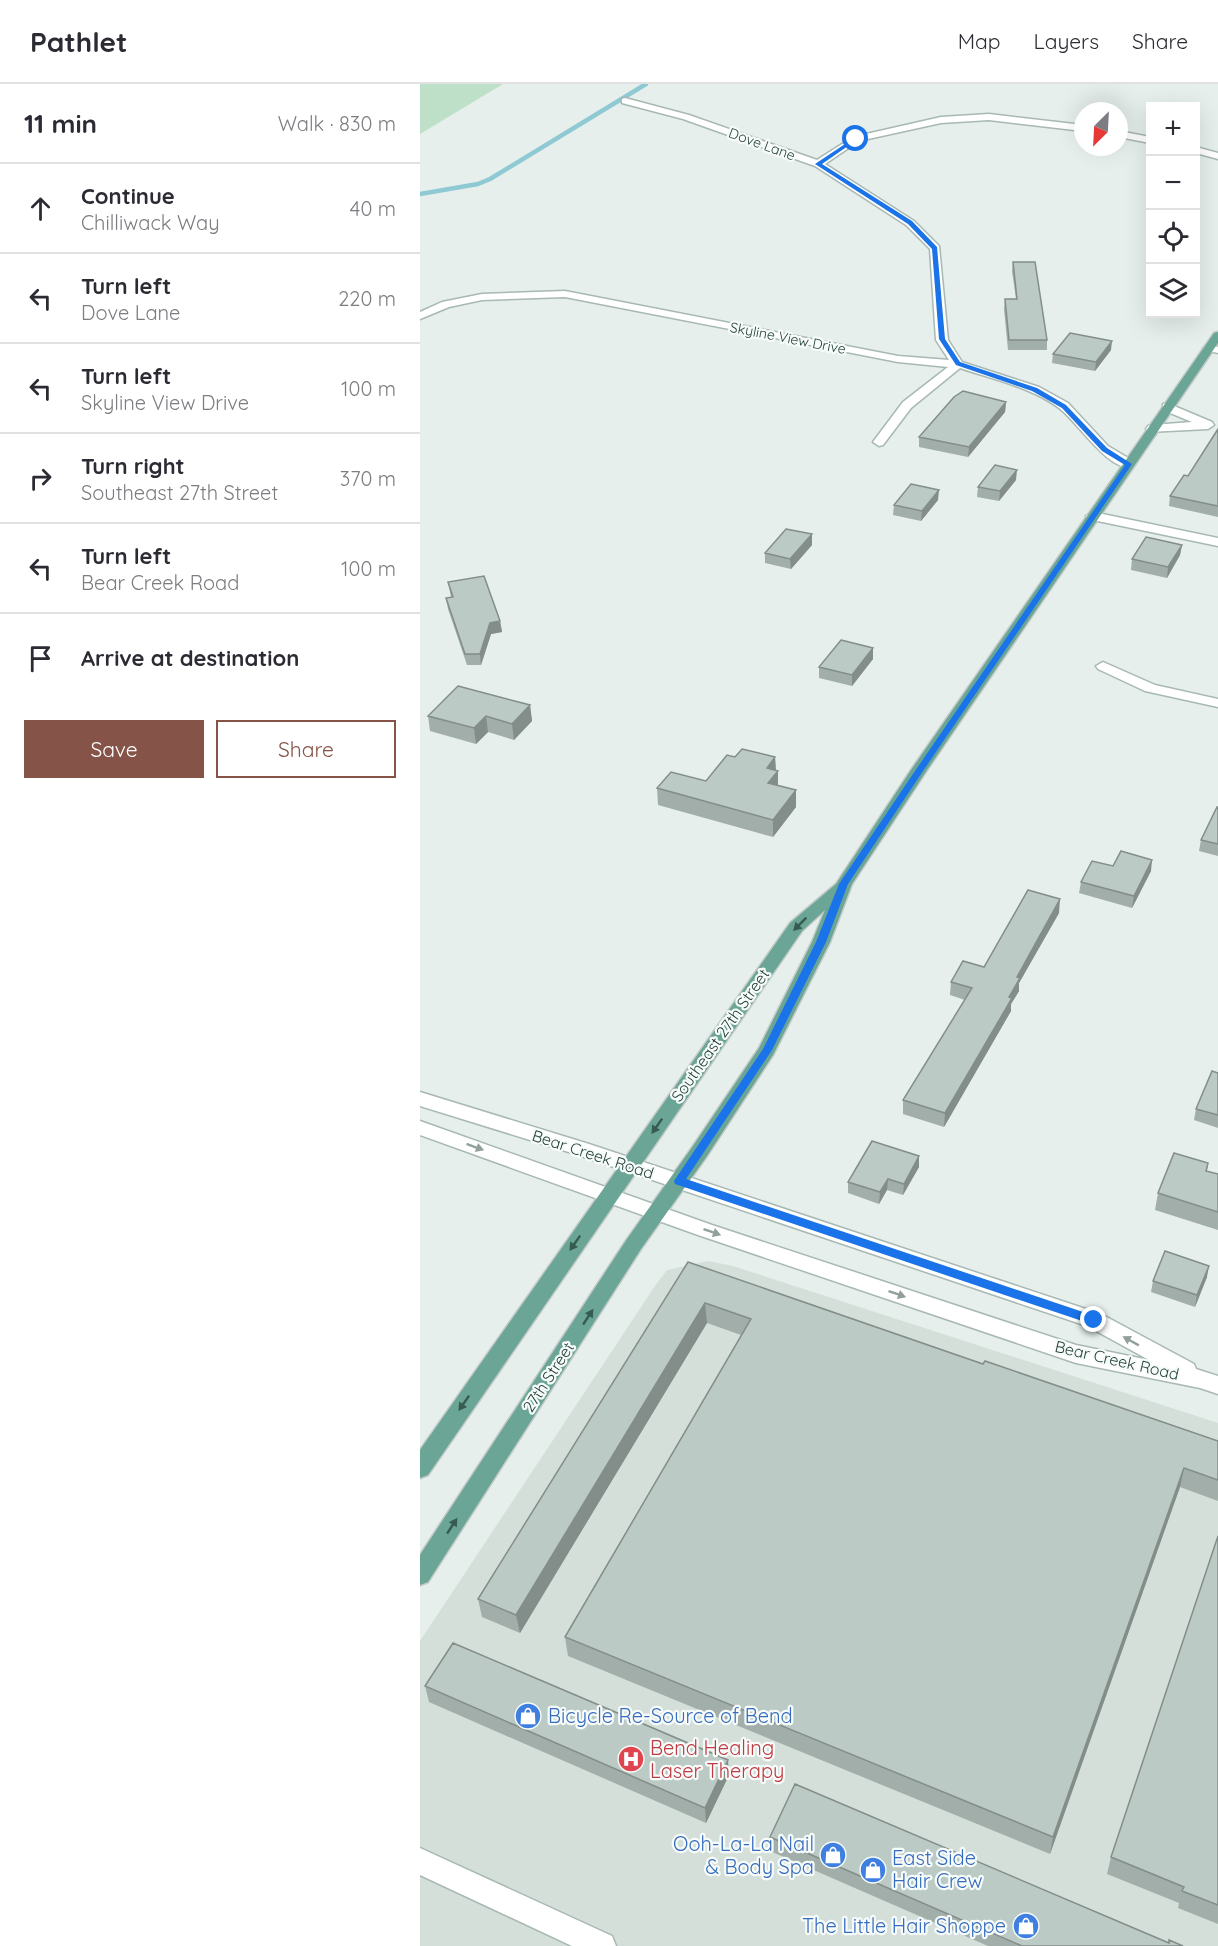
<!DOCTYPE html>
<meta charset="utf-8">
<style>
body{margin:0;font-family:Quicksand,sans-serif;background:#f7f7f7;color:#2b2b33}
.controls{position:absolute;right:18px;top:18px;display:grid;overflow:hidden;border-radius:0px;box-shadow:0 6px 24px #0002}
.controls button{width:54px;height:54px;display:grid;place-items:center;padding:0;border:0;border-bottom:2px solid #e1e1e2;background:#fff;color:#2b2b33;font:30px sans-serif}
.compass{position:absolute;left:654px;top:18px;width:54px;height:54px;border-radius:50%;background:#fff;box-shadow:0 6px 24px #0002;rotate:204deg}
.stop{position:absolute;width:18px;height:18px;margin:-14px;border:4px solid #1a73e8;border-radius:50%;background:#fff}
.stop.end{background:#1a73e8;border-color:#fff;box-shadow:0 2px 6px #0008}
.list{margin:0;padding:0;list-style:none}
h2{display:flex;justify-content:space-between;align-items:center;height:78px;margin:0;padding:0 24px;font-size:26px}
h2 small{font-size:20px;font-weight:400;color:#7c7c81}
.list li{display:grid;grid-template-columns:39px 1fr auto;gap:18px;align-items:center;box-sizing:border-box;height:90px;padding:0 24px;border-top:2px solid #e1e1e2}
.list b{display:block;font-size:22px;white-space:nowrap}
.list p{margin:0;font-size:20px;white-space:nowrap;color:#7c7c81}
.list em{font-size:20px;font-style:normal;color:#7c7c81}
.actions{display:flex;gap:12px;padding:18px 24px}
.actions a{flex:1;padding:14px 0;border:2px solid #855347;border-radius:0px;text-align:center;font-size:21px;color:#855347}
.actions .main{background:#855347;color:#fff}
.icon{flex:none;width:33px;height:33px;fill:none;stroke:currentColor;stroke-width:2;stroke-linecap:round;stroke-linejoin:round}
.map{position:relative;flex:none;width:798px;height:1862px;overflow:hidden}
header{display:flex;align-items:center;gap:36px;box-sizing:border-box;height:84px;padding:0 30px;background:#fff;border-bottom:2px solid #e1e1e2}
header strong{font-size:28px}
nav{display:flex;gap:33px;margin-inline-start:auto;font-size:21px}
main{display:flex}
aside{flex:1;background:#fff}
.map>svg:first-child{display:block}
.built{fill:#d4dfda}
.green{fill:#bfe0c8}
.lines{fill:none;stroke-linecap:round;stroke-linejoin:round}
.stream{stroke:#8ec9d4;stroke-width:4.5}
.minor-casing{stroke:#a8b8b2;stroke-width:3}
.tertiary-casing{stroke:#a8b8b2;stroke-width:3}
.primary-casing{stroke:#c2cac8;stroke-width:3}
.minor{fill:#fff;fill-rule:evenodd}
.tertiary{fill:#fff;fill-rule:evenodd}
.primary{fill:#6aa596;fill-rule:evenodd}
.wall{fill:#a1aea9}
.shaded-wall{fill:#838d89}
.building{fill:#bbcac4;stroke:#838d89;stroke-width:1.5}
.oneway{fill:#365b51}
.oneway2{fill:#92a09c}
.route{fill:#1a73e8}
.labels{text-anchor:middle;stroke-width:4.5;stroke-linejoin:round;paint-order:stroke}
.far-street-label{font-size:14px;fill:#24423a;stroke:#f7fbf9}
.street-label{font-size:16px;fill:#24423a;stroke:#f7fbf9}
.near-shop-label{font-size:20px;fill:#366cbe;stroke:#f7fbf9;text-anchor:start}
.near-health-label{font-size:20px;fill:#be3a42;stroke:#f7fbf9;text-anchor:start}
</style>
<header>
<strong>Pathlet</strong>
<nav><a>Map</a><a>Layers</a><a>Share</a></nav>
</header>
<main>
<aside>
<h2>11 min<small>Walk · 830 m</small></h2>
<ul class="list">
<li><svg class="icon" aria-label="ahead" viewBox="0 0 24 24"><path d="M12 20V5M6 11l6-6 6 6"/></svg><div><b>Continue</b><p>Chilliwack Way</p></div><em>40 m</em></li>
<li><svg class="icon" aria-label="left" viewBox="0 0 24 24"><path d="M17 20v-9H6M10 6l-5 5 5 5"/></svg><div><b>Turn left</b><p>Dove Lane</p></div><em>220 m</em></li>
<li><svg class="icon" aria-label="left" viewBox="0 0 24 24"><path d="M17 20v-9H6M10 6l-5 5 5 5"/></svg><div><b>Turn left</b><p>Skyline View Drive</p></div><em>100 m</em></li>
<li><svg class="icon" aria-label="right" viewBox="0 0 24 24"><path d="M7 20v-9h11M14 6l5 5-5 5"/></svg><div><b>Turn right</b><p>Southeast 27th Street</p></div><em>370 m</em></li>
<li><svg class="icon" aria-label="left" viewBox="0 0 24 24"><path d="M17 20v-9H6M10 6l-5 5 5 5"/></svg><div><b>Turn left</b><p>Bear Creek Road</p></div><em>100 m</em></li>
<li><svg class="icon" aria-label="arrive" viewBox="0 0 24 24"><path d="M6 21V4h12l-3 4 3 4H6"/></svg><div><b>Arrive at destination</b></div></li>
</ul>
<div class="actions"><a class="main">Save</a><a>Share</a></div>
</aside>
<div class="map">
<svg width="798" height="1862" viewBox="0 0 798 1862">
<rect width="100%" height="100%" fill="#e6efeb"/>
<path class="built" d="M288 1177 313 1182 798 1339V1862H0V1557L235 1202 247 1186Z"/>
<path class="green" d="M0 0H83L0 50Z"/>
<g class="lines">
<path class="stream" d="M0 110 58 100 70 95 226 0"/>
<defs>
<path id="minor" d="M205 14 269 31 397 76 433 53 521 33 569 30 663 41V47L569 36 521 39 439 57 405 80 494 137 519 162 528 256 542 278 619 303 648 319 688 362 713 377 715 380 713 383C689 389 657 337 639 324 611 303 572 295 540 284L491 324 463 361 459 362 453 358 483 318 528 283 478 278 145 213 62 216 29 223 0 235V228L22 218 62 210 145 207 478 272 529 276 516 256 510 165 486 141 395 82 263 35 202 19V15Z
M699 47 730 53V59L699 53Z
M776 63 798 69V75L776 69Z
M789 261 798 263V269L785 266 783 264Z
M747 319 792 338 794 341 788 345 728 348 726 345 728 342 732 341 772 338 743 326V320Z
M673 428 798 454V462L668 435 666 432Z
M683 578 735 601 798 615V623L725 607 678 585 676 582Z
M0 1764 192 1852 196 1862H152L0 1791Z"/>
<path id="tertiary" d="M0 1008 169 1060 681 1230 774 1280 776 1285 798 1292V1310L780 1304 656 1279 278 1151 0 1051V1037L292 1141 656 1261 729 1276 667 1242 155 1070 0 1022Z"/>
<path id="primary" d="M798 248V259L507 686 432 800 410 858 353 971 287 1072 221 1165 8 1498 0 1501V1471L207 1155 273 1062 339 964 392 858 405 826 382 847 8 1391 0 1394V1366L370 839 416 800 491 686 794 249Z"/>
</defs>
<use href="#minor" class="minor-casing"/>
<use href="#tertiary" class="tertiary-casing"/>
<use href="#primary" class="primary-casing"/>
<use href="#minor" class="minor"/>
<use href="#tertiary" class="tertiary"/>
<use href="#primary" class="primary"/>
</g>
<path class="wall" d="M593 178 627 256V266H588L584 225 585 215H596L592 187Z
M691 266 675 287 632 279 633 270Z
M586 318 585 328 548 373 499 363V353Z
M798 345V433L749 422 750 412 768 392Z
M596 396 579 417 557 413 558 403Z
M518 416 501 437 473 431 474 421Z
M392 461 371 485 345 479V469Z
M762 461 760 471 747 494 711 486 712 475Z
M28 498 80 537 82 548 71 550 61 581H47L28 525 26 514 31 513Z
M453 564V575L432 602 399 594V583Z
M110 621 112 637 94 656 68 648 56 660 10 647 8 632Z
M315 673H355L356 686 358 687V702L376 706V723L353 753 238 721 237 704 286 697Z
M798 723V772L779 767 781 756Z
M693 782 731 787 712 824 659 809 661 798Z
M639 829 599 899V907L591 920V927L524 1043 483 1030V1016L545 916 530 911 531 898 564 883Z
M798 989V1044L774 1036 776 1025Z
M499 1072V1083L483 1111 467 1106 459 1120 428 1109V1098Z
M788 1079 787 1087 798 1090V1146L735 1126 738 1109Z
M268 1178 563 1280 798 1357V1417L760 1403 630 1770 148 1572 145 1553 321 1251 287 1239 100 1549 62 1533 58 1515Z
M787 1193 775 1223 731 1208 733 1197Z
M798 1452V1840L758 1824 759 1819 687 1790 691 1773Z
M5 1602 309 1691 286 1739 9 1618Z
M350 1753 749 1859 763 1862H568L350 1767Z"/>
<path class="shaded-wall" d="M692 257 691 266 675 287 676 278Z
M586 318 585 328 548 373 549 363Z
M597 386 596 396 579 417 580 407Z
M519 406 518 416 501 437 502 427Z
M392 450V461L371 485 370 475Z
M762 461 760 471 747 494 748 483Z
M80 537 82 548 71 550 61 581 60 570 70 539Z
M453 564V575L432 602V591Z
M110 621 112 637 94 656 92 640Z
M66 632 68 648 56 660 54 644Z
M355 673 356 689 347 684Z
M358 687V703L348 699Z
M376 706V723L353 753V736Z
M732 776 731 787 712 824 714 812Z
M640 815 639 829 599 899V907L591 920V927L524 1043 525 1029 589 913 597 893Z
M499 1072V1083L483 1111 484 1100Z
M468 1095 467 1106 459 1120 460 1108Z
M789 1182 787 1193 775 1223 777 1211Z
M285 1219 287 1239 100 1549 96 1531Z
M764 1384 760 1403 630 1770 633 1753Z
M308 1676 309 1691 286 1739 285 1724Z"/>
<path class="building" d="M593 178H615L627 256H589L585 215H597Z
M650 249 692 257 676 278 633 270Z
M543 307 586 318 549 363 499 353 534 313Z
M798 345V422L750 412 764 391 768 392Z
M575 381 597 386 580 407 558 403Z
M491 400 519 406 502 427 474 421Z
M366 445 392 450 370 475 345 469Z
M726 453 762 461 748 483 712 475Z
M64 492 80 537 70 539 60 570H45L26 514 33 513 28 498Z
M421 556 453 564 432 591 399 583Z
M38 602 110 621 92 640 66 632 54 644 8 632Z
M322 665 355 673 347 684 358 687 348 699 376 706 353 736 237 704 251 688 286 697 307 671 315 673Z
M797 723H798V760L781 756Z
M701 767 732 776 714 812 661 798 672 777 693 782Z
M608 806 640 815 597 893 600 894 589 913 592 914 525 1029 483 1016 552 904 531 898 543 877 564 883Z
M792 987 798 989V1031L776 1025Z
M452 1057 499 1072 484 1100 468 1095 460 1108 428 1098Z
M754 1069 788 1079 786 1087 798 1090V1128L738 1109Z
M745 1167 789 1182 777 1211 733 1197Z
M268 1178 563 1280 565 1277 798 1357V1396L764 1384 633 1753 145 1553 331 1235 285 1219 96 1531 58 1515Z
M798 1452V1821L762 1807 764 1803 691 1773Z
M33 1559 308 1676 285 1724 5 1602Z
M375 1700 749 1859V1856L763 1862H602L350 1753Z"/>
<defs><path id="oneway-solid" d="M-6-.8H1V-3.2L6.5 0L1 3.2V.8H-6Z" transform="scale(1.5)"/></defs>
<g class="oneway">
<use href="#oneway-solid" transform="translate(380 840) rotate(135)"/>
<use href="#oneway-solid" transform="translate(237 1042) rotate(125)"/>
<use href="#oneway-solid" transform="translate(155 1159) rotate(125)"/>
<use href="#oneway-solid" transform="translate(168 1233) rotate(-57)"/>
<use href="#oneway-solid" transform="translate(44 1319) rotate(125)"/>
<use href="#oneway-solid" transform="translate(32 1442) rotate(-57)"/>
</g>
<g class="oneway2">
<use href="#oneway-solid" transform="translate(55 1063) rotate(20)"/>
<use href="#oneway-solid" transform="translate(292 1148) rotate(19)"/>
<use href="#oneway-solid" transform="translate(477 1210) rotate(19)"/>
<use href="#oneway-solid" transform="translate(711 1257) rotate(-151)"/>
</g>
<path class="route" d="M434 54 438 55 402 80 492 137 517 163 525 255 540 278 617 304 646 321 687 364 712 380 503 687 428 800 406 858 352 966 266 1095 678 1233 680 1236 674 1241 255 1100 254 1097 343 965 396 858 419 800 495 687 705 381 682 367 642 324 612 307 536 281 519 255 512 165 488 140 395 80Z"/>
<defs>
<symbol id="shop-disc" viewBox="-11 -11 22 22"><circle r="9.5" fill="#3f7fe0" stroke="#f7fbf9"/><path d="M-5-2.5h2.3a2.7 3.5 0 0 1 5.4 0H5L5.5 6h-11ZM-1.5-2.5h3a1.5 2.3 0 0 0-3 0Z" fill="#fff"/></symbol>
<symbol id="hospital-disc" viewBox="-11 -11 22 22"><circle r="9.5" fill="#e0444e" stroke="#f7fbf9"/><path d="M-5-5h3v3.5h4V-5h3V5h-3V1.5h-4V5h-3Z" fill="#fff"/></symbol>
</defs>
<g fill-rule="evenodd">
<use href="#shop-disc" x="93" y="1617" width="30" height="30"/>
<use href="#hospital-disc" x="196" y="1660" width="30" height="30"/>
<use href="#shop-disc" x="398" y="1756" width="30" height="30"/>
<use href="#shop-disc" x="438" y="1771" width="30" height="30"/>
<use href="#shop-disc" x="591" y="1827" width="30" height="30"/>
</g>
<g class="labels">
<g class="far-street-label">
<text transform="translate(342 60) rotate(20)" y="5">Dove Lane</text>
<text transform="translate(368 254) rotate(11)" y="5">Skyline View Drive</text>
</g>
<g class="street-label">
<text transform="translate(300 951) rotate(-55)" y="6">Southeast 27th Street</text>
<text transform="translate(173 1070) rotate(18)" y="6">Bear Creek Road</text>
<text transform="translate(697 1276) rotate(13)" y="6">Bear Creek Road</text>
<text transform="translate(128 1293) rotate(-57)" y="6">27th Street</text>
</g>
<g class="near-shop-label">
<text x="128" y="1639">Bicycle Re-Source of Bend</text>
<text x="394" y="1767" text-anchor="end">Ooh-La-La Nail<tspan x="394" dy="23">&amp; Body Spa</tspan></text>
<text x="472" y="1781">East Side<tspan x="472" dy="23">Hair Crew</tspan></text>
<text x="586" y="1849" text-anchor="end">The Little Hair Shoppe</text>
</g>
<g class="near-health-label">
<text x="230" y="1671">Bend Healing<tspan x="230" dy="23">Laser Therapy</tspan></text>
</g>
</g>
</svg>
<div class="controls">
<button>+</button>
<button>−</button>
<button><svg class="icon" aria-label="locate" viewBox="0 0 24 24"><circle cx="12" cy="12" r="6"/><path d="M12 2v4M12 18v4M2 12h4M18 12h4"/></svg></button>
<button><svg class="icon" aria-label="layers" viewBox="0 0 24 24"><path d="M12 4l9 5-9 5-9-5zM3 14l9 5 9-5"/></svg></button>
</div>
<svg class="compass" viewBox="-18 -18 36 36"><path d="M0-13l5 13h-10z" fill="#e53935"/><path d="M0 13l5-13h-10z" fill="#7c7c81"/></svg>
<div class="stop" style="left:436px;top:55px"></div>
<div class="stop end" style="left:674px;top:1236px"></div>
</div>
</main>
